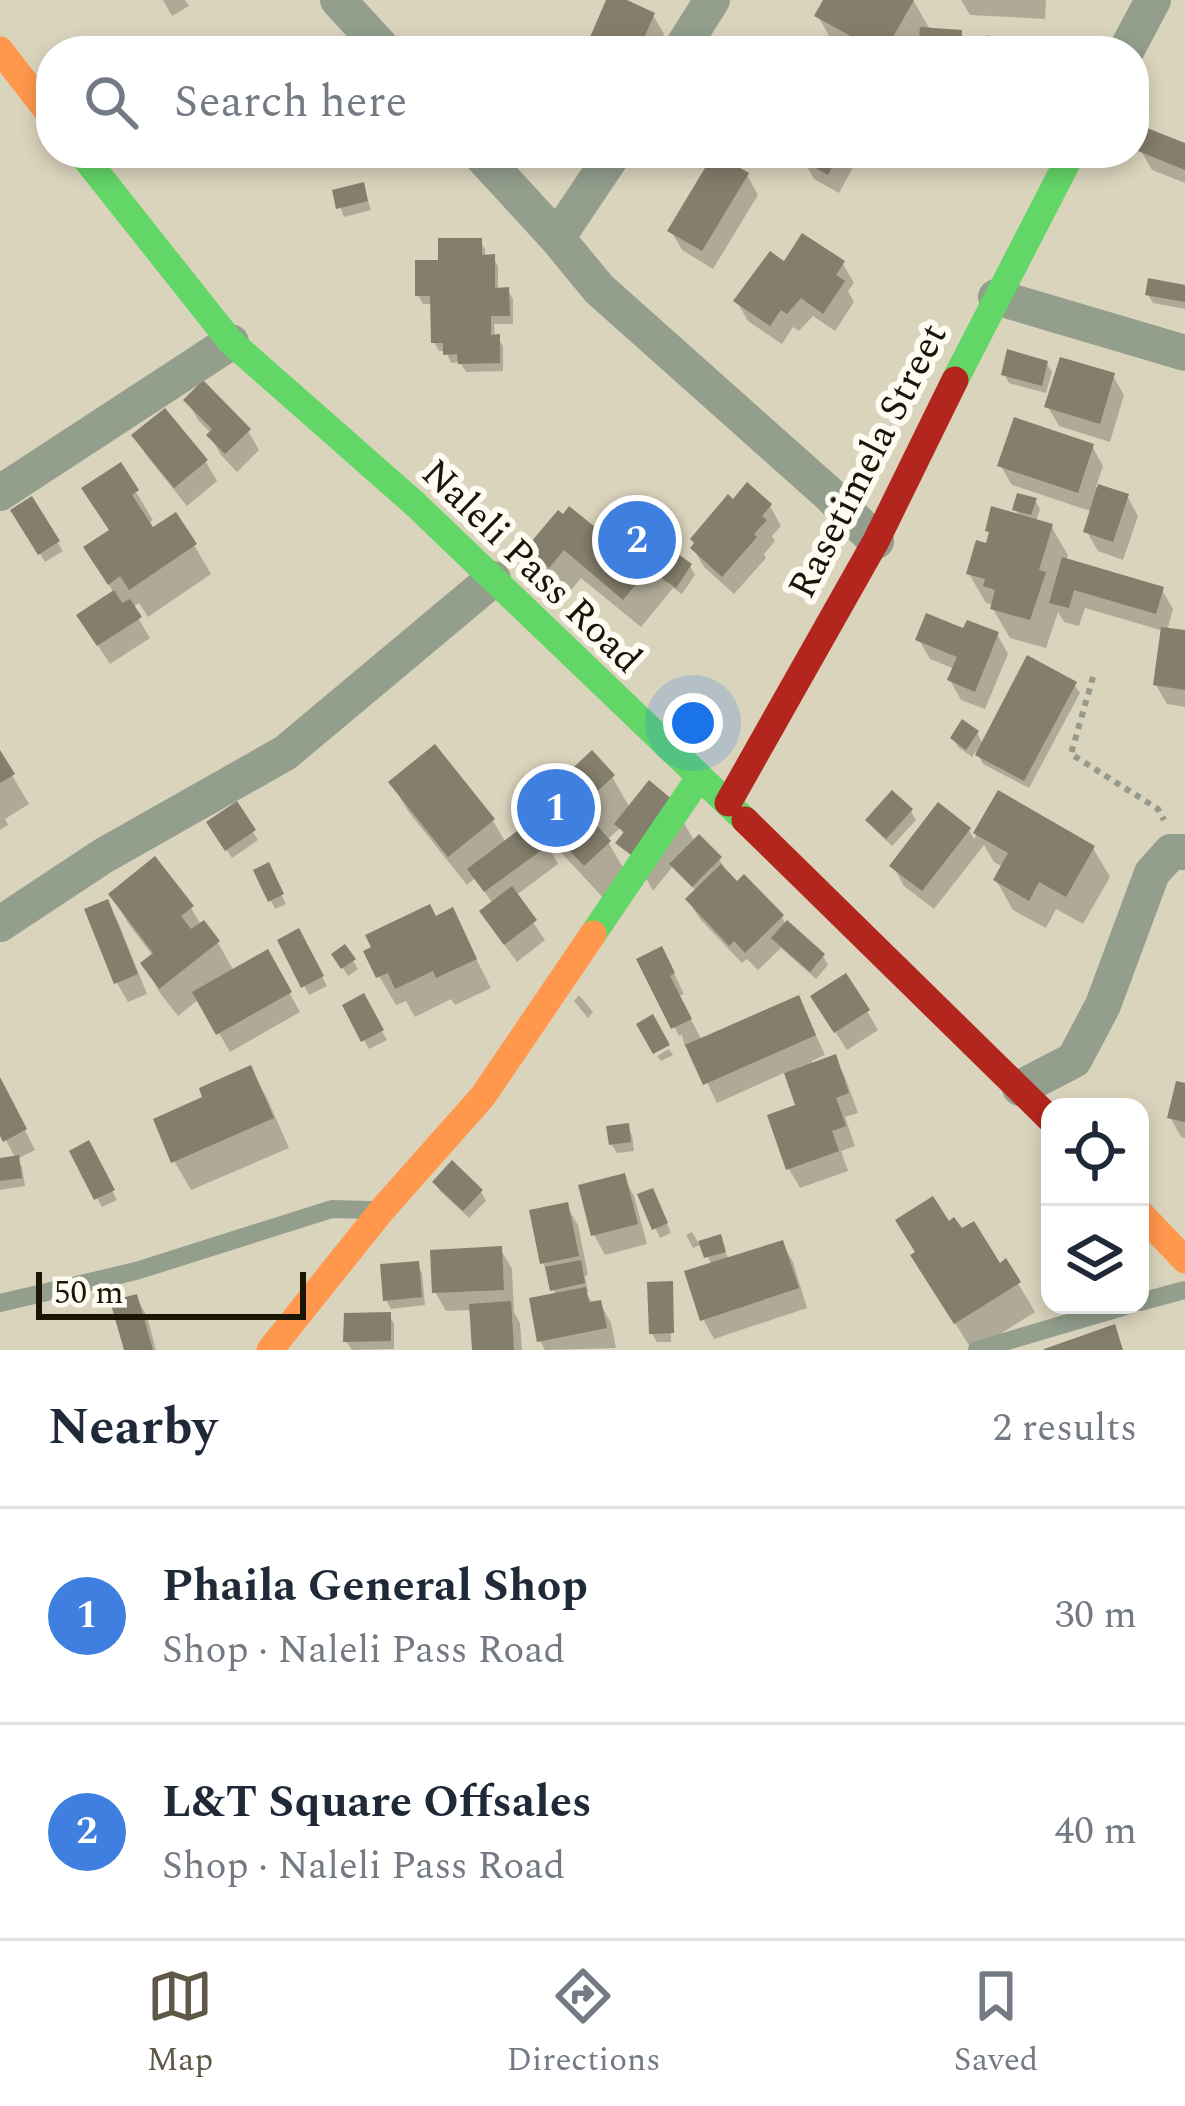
<!DOCTYPE html>
<meta charset="utf-8">
<style>
body{margin:0;font-family:Spectral,serif;background:#f6f6f7;color:#1f2937}
.controls{position:absolute;right:36px;bottom:36px;display:grid;overflow:hidden;border-radius:24px;box-shadow:0 6px 18px #0003}
.controls button{width:108px;height:108px;display:grid;place-items:center;padding:0;border:0;border-bottom:3px solid #e0e1e3;background:#fff;color:#1f2937;font:60px sans-serif}
.scale{position:absolute;left:36px;bottom:30px;width:270px;box-sizing:border-box;padding-left:12px;border:6px solid #1b1506;border-top:0;font-size:33px;line-height:42px;white-space:nowrap;color:#1b1506;-webkit-text-stroke:9px #fefbf3;paint-order:stroke}
.you{position:absolute;left:693px;top:723px;width:42px;height:42px;margin:-30px;border:9px solid #fff;border-radius:50%;background:#1a73e8;box-shadow:0 0 0 18px #1a73e833}
.badge{display:grid;place-items:center;width:78px;height:78px;border-radius:50%;background:#5e5846;color:#fff;font-size:39px;font-weight:700}
.pin{position:absolute;translate:-50% -50%;border:6px solid #fff;box-shadow:0 3px 12px #0006}
.list{margin:0;padding:0;list-style:none}
h2{display:flex;justify-content:space-between;align-items:center;height:156px;margin:0;padding:0 48px;font-size:51px}
h2 small{font-size:39px;font-weight:400;color:#747a83}
.list li{display:grid;grid-template-columns:78px 1fr auto;gap:36px;align-items:center;box-sizing:border-box;height:216px;padding:0 48px;border-top:3px solid #e0e1e3}
.list b{display:block;font-size:45px;white-space:nowrap}
.list p{margin:0;font-size:39px;white-space:nowrap;color:#747a83}
.list em{font-size:39px;font-style:normal;color:#747a83}
.icon{flex:none;width:66px;height:66px;fill:none;stroke:currentColor;stroke-width:2;stroke-linecap:round;stroke-linejoin:round}
.map{position:relative;flex:none;width:1185px;height:1350px;overflow:hidden}
.search{position:absolute;background:#fff;box-shadow:0 6px 18px #0003;left:36px;right:36px;top:36px;height:132px;display:flex;align-items:center;gap:30px;box-sizing:border-box;padding:0 42px;border-radius:48px;color:#747a83;font-size:45px}
.sheet{height:588px;background:#fff}
nav{display:flex;justify-content:space-around;align-items:center;box-sizing:border-box;height:168px;border-top:3px solid #e0e1e3;background:#fff;font-size:33px;color:#747a83}
nav a{display:grid;justify-items:center;gap:6px}
nav .on{color:#5e5846}
.map>svg:first-child{display:block}
.shadow{fill:#0003}
.building{fill:#847e6c}
.lines{fill:none;stroke-linecap:round;stroke-linejoin:round}
.path{stroke:#959a8b;stroke-width:6;stroke-dasharray:6 6;stroke-linecap:butt}
.lane{stroke:#939e8d;stroke-width:18}
.street{stroke:#939e8d;stroke-width:36}
.fast{stroke:#63d668;stroke-width:27}
.slow{stroke:#ff974d;stroke-width:27}
.jam{stroke:#b3261e;stroke-width:27}
.labels{text-anchor:middle;stroke-width:12;stroke-linejoin:round;paint-order:stroke}
.street-label{font-size:39px;fill:#1b1506;stroke:#fefbf3}
</style>
<div class="map">
<svg width="1185" height="1350" viewBox="0 0 1185 1350">
<rect width="100%" height="100%" fill="#dbd4bd"/>
<path class="shadow" d="M163 0H185L189 6 172 16Z
M609 0H619L653 15 664 34 657 51H587Z
M826 0H913L931 31 961 33 971 51H921L922 43 917 51H846L834 45 818 16Z
M961 0H1046L1045 19 970 15Z
M1185 146V183L1152 170 1141 151Z
M173 153H203L184 168Z
M807 153H861L839 193 814 179 803 159Z
M747 175 758 195 713 269 682 250 671 231Z
M363 185 371 210 344 217 335 192Z
M480 241 485 249V257H493L498 266V291H508L513 299V324H494L495 338H498L503 346V371L466 372 460 362 451 363 446 351H439L434 342 433 304H423L418 295 441 263Z
M843 264 854 283 848 291 854 302 835 331 813 316 799 331 793 327 782 344 748 321 737 302 784 265Z
M1185 288V309L1153 303 1148 295Z
M1046 363 1052 372 1046 393 1009 383 1004 374Z
M1113 376 1124 395 1110 442 1059 426 1048 407Z
M187 401 248 431 259 450 237 472 221 455 210 436 212 434 198 420Z
M165 412 206 462 217 481 187 506 146 455 135 436Z
M1092 446 1103 466 1096 487 1127 496 1138 516 1123 560 1098 551 1087 532 1093 512 1012 485 1000 465Z
M120 466 153 520 148 524 153 531 194 545 211 574 148 617 139 603 132 608 150 638 110 664 91 635 114 593 104 577Z
M31 500 63 551 45 562 14 511Z
M1035 500 1040 509 1036 522 1051 526 1068 555 1066 561 1162 590 1173 609 1167 631 1185 633V707L1167 704 1156 685 1164 631 1085 608 1079 626 1064 622 1058 612 1046 648 1010 638 993 609 994 605 986 603 969 574 988 546 991 536 988 531 1020 518 1015 509Z
M770 506 781 526 772 536 775 541 764 554 766 558 734 594 704 567 693 548Z
M600 535 661 554 667 566H690L695 575 682 594 673 588 641 627 581 578 567 595 547 578 530 549Z
M964 632 997 634 1008 654 985 709 961 700 950 680 955 669 930 659 919 640Z
M1074 684 1080 693 1029 788 983 764 976 751 972 757 958 747 953 738 977 733 983 744Z
M434 748 493 821 506 843 547 845 558 864 515 896 545 940 517 962 494 931 493 904 475 878 467 885 408 811 391 782Z
M0 755 29 804 5 819 8 825 0 830Z
M612 777 630 808 672 803 695 842 719 859 724 867 722 869 782 917 786 925 823 956 828 965 816 979 781 948 758 970 747 959 742 963 700 919 688 900 697 892 673 866 653 891 620 828 607 840 630 880 607 902 556 847 534 809Z
M999 794 1093 848 1110 877 1083 924 1056 909 1046 928 1013 910 996 880 1003 867 994 862 984 845 934 909 904 886 893 866 969 830 974 839Z
M237 806 258 840 232 858 210 823Z
M911 811 916 820 892 846 874 829 869 821Z
M257 872 272 875 286 904 275 909Z
M111 894 191 908 201 925 203 924 218 943 234 971 267 953 300 1012 230 1052 199 999 178 1016 160 993 144 964 153 956 128 923Z
M107 902 118 922 147 994 128 1002 117 983Z
M452 911 491 988 455 1005 451 999 415 1017 406 1001 396 1005 379 976 435 919Z
M298 932 327 986 309 995 281 942Z
M345 948 358 969 348 976 335 955Z
M640 960 672 969 684 994 679 996 702 1041 808 1018 825 1055 812 1061 813 1066 834 1058 845 1077 858 1113 845 1117 855 1146 841 1151 848 1171 800 1188 789 1169 771 1117 799 1107 786 1072 717 1103 689 1045 685 1047 682 1035 679 1036Z
M579 995 593 1012 588 1018 574 1001Z
M363 997 387 1040 369 1049 346 1007Z
M867 1011 878 1030 847 1050 825 1016Z
M669 1049 673 1055 661 1061 657 1056Z
M250 1069 267 1098 289 1148 191 1190 174 1161 206 1099Z
M0 1080 35 1150 17 1159 22 1167 25 1186 0 1190V1161L16 1159 0 1129Z
M1185 1086V1138L1181 1137 1170 1117Z
M627 1126 632 1135 634 1151 617 1153 611 1144Z
M88 1144 117 1200 102 1207 73 1152Z
M623 1176 634 1196 647 1244 605 1255 594 1235 581 1187Z
M435 1182 481 1192 486 1201 469 1218 440 1191Z
M641 1196 657 1200 671 1233 660 1238Z
M566 1205 578 1225 588 1275 585 1276 588 1292H586L593 1305 600 1303 611 1323 616 1348 545 1350 540 1341 556 1296 543 1263Z
M948 1225 999 1267 1006 1263 1035 1312 975 1350H972L931 1285 918 1254Z
M692 1232 699 1244 719 1237 729 1260 782 1243 793 1262 807 1308 714 1339 703 1319 712 1266 702 1244 693 1248 686 1235Z
M501 1250 512 1269 514 1312 520 1323 522 1350H475L472 1310 446 1311 435 1292Z
M417 1264 422 1273 425 1305 391 1309 386 1300Z
M671 1284 674 1289H670L671 1342H657L652 1334Z
M136 1297 147 1316 156 1350H127Z
M389 1315 394 1324V1349L352 1350 346 1341Z"/>
<path class="building" d="M606 0H627L655 13 638 51H584Z
M823 0H914L885 51H878L814 16Z
M920 27 962 30 961 51H918Z
M987 35 1013 51H977Z
M250 39 259 51H235Z
M1147 128 1185 143V170L1138 151Z
M714 153 749 173 702 251 667 231Z
M803 153H840L828 175 800 159Z
M364 182 368 201 336 209 332 190Z
M802 233 845 261 836 275 845 281 823 314 801 298 787 314 781 310 770 326 733 301 770 251 784 261Z
M438 238H482V255L495 254V288L509 287 510 316H491V335L500 334V363L458 364 457 354 443 355V343H431L430 296H415V260H438Z
M1148 278 1185 285V302L1145 295Z
M1007 349 1048 361 1042 386 1001 375Z
M1060 357 1115 373 1100 424 1044 407Z
M203 380 251 429 225 454 206 435 212 429 183 400Z
M165 408 208 460 174 488 131 435Z
M1014 417 1094 444 1078 493 997 466Z
M121 462 139 490 132 495 153 527 176 512 197 544 129 590 120 576 108 585 83 547 109 530 81 488Z
M747 482 772 504 762 516 767 520 754 534 757 537 722 577 690 548 694 543 690 539 728 494 733 499Z
M1098 484 1129 494 1113 542 1083 532Z
M1017 493 1037 498 1031 515 1012 510Z
M32 496 60 541 38 555 10 510Z
M569 506 600 531 608 521 623 533 630 524 663 552 623 600 564 550 549 568 526 548 558 510 563 514Z
M991 506 1053 524 1039 570 1046 572 1030 620 990 609 995 590 983 586 985 579 966 574 976 540 986 543 989 532 985 531Z
M674 551 692 564 676 588 657 575Z
M1062 557 1164 587 1156 614 1074 590 1069 608 1049 603Z
M114 590 122 603 130 599 142 617 97 646 76 615Z
M926 613 963 628 967 620 999 632 975 692 947 680 957 657 915 640Z
M1161 627 1185 630V690L1153 685Z
M1027 655 1077 682 1024 781 975 755Z
M962 719 979 731 966 750 950 738Z
M435 744 495 819 448 857 388 782Z
M0 750 15 774 0 783Z
M592 750 615 775 580 807 611 841 584 866 530 808Z
M649 780 674 801 631 855 615 843 624 832 614 824Z
M892 790 913 809 886 839 865 820Z
M998 790 1095 846 1066 897 1039 882 1029 901 993 880 1008 853 973 833Z
M237 801 256 830 225 851 206 822Z
M938 802 971 828 922 891 889 866Z
M533 819 550 844 484 892 467 869Z
M699 834 722 857 692 887 669 864Z
M155 856 194 906 181 916 191 929 204 920 220 941 159 989 140 963 153 953 108 894Z
M269 862 284 894 268 902 253 870Z
M721 864 737 881 744 874 784 915 745 953 734 941 729 946 685 899Z
M512 886 537 920 504 945 479 911Z
M108 899 138 974 114 984 84 909Z
M430 904 436 916 453 907 477 959 436 978 433 971 395 989 388 973 376 978 363 951 371 947 365 935Z
M787 920 825 954 810 972 771 938Z
M299 928 324 976 301 988 277 940Z
M345 944 356 959 341 969 331 954Z
M662 946 675 973 670 976 692 1019 671 1029 636 959Z
M268 949 292 992 216 1035 192 992Z
M846 973 870 1010 834 1033 810 996Z
M364 993 384 1030 361 1042 342 1005Z
M799 995 816 1035 703 1085 685 1045Z
M653 1014 670 1045 653 1054 636 1024Z
M836 1054 849 1093 836 1098 846 1126 832 1131 839 1151 786 1170 767 1115 795 1105 784 1073Z
M251 1065 274 1118 171 1163 153 1119 202 1097 199 1088Z
M0 1077 27 1129 3 1142 0 1136Z
M1176 1081 1185 1083V1122L1167 1118Z
M629 1123 631 1142 609 1145 606 1126Z
M89 1140 115 1190 94 1200 69 1151Z
M19 1155 22 1178 0 1181V1158Z
M452 1160 483 1190 463 1211 432 1182Z
M625 1173 638 1224 591 1236 578 1185Z
M653 1188 668 1223 652 1230 637 1194Z
M933 1196 949 1221 954 1217 962 1228 974 1221 1000 1263 1006 1258 1021 1282 954 1324 910 1255 915 1252 895 1220Z
M568 1202 579 1256 540 1264 529 1210Z
M721 1234 726 1252 704 1258 698 1241Z
M783 1240 799 1288 700 1321 684 1271Z
M502 1246 504 1290 432 1293 430 1250Z
M581 1260 585 1283 550 1291 545 1267Z
M419 1261 422 1297 383 1301 380 1264Z
M673 1281 674 1333 649 1334 647 1282Z
M586 1287 589 1302 601 1300 607 1328 537 1342 529 1298Z
M137 1294 153 1350H124L110 1301Z
M511 1301 514 1350H472L469 1304Z
M391 1312V1341L343 1342 344 1313Z
M1115 1324 1123 1350H1044V1349Z"/>
<g class="lines">
<path class="path" d="M1093 677 1071 754 1158 809 1164 820"/>
<path class="lane" d="M1140 1302 1185 1290
M0 1303 136 1271 332 1209 371 1210
M977 1350 1129 1305"/>
<path class="street" d="M338 0 385 51
M680 51 712 0
M1126 51 1153 0
M479 153 557 238 599 289 829 494 876 541
M557 238 614 153
M996 297 1185 353
M0 493 231 342
M0 924 103 856 285 753 493 579
M1020 1088 1074 1060 1103 1005 1152 873 1171 852H1185"/>
<path class="fast" d="M81 153 231 342 415 504 745 820
M955 380 1072 153
M593 934 699 778"/>
<path class="slow" d="M0 50 51 116
M1140 1213 1185 1260
M270 1350 382 1210 483 1096 593 934"/>
<path class="jam" d="M728 803 876 541 955 380
M745 820 1050 1119"/>
</g>
<g class="labels">
<g class="street-label">
<text transform="translate(866 460) rotate(-63)" y="14">Rasetimela Street</text>
<text transform="translate(533 565) rotate(44)" y="14">Naleli Pass Road</text>
</g>
</g>
</svg>
<div class="controls">
<button><svg class="icon" aria-label="locate" viewBox="0 0 24 24"><circle cx="12" cy="12" r="6"/><path d="M12 2v4M12 18v4M2 12h4M18 12h4"/></svg></button>
<button><svg class="icon" aria-label="layers" viewBox="0 0 24 24"><path d="M12 4l9 5-9 5-9-5zM3 14l9 5 9-5"/></svg></button>
</div>
<div class="scale">50 m</div>
<div class="you"></div>
<div class="pin badge" style="left:556px;top:808px;background:#3f7fe0">1</div>
<div class="pin badge" style="left:637px;top:540px;background:#3f7fe0">2</div>
<div class="search"><svg class="icon" aria-label="search" viewBox="0 0 24 24"><circle cx="10" cy="10" r="6"/><path d="M15 15l6 6"/></svg>Search here</div>
</div>
<section class="sheet">
<h2>Nearby<small>2 results</small></h2>
<ul class="list">
<li><span class="badge" style="background:#3f7fe0">1</span><div><b>Phaila General Shop</b><p>Shop · Naleli Pass Road</p></div><em>30 m</em></li>
<li><span class="badge" style="background:#3f7fe0">2</span><div><b>L&amp;T Square Offsales</b><p>Shop · Naleli Pass Road</p></div><em>40 m</em></li>
</ul>
</section>
<nav>
<a class="on"><svg class="icon" aria-label="map" viewBox="0 0 24 24"><path d="M3 6l6-2 6 2 6-2v14l-6 2-6-2-6 2zM9 4v14M15 6v14"/></svg>Map</a>
<a><svg class="icon" aria-label="directions" viewBox="0 0 24 24"><path d="M12 3l9 9-9 9-9-9zM9 14v-3h6M13 9l2 2-2 2"/></svg>Directions</a>
<a><svg class="icon" aria-label="saved" viewBox="0 0 24 24"><path d="M7 4h10v16l-5-4-5 4z"/></svg>Saved</a>
</nav>
